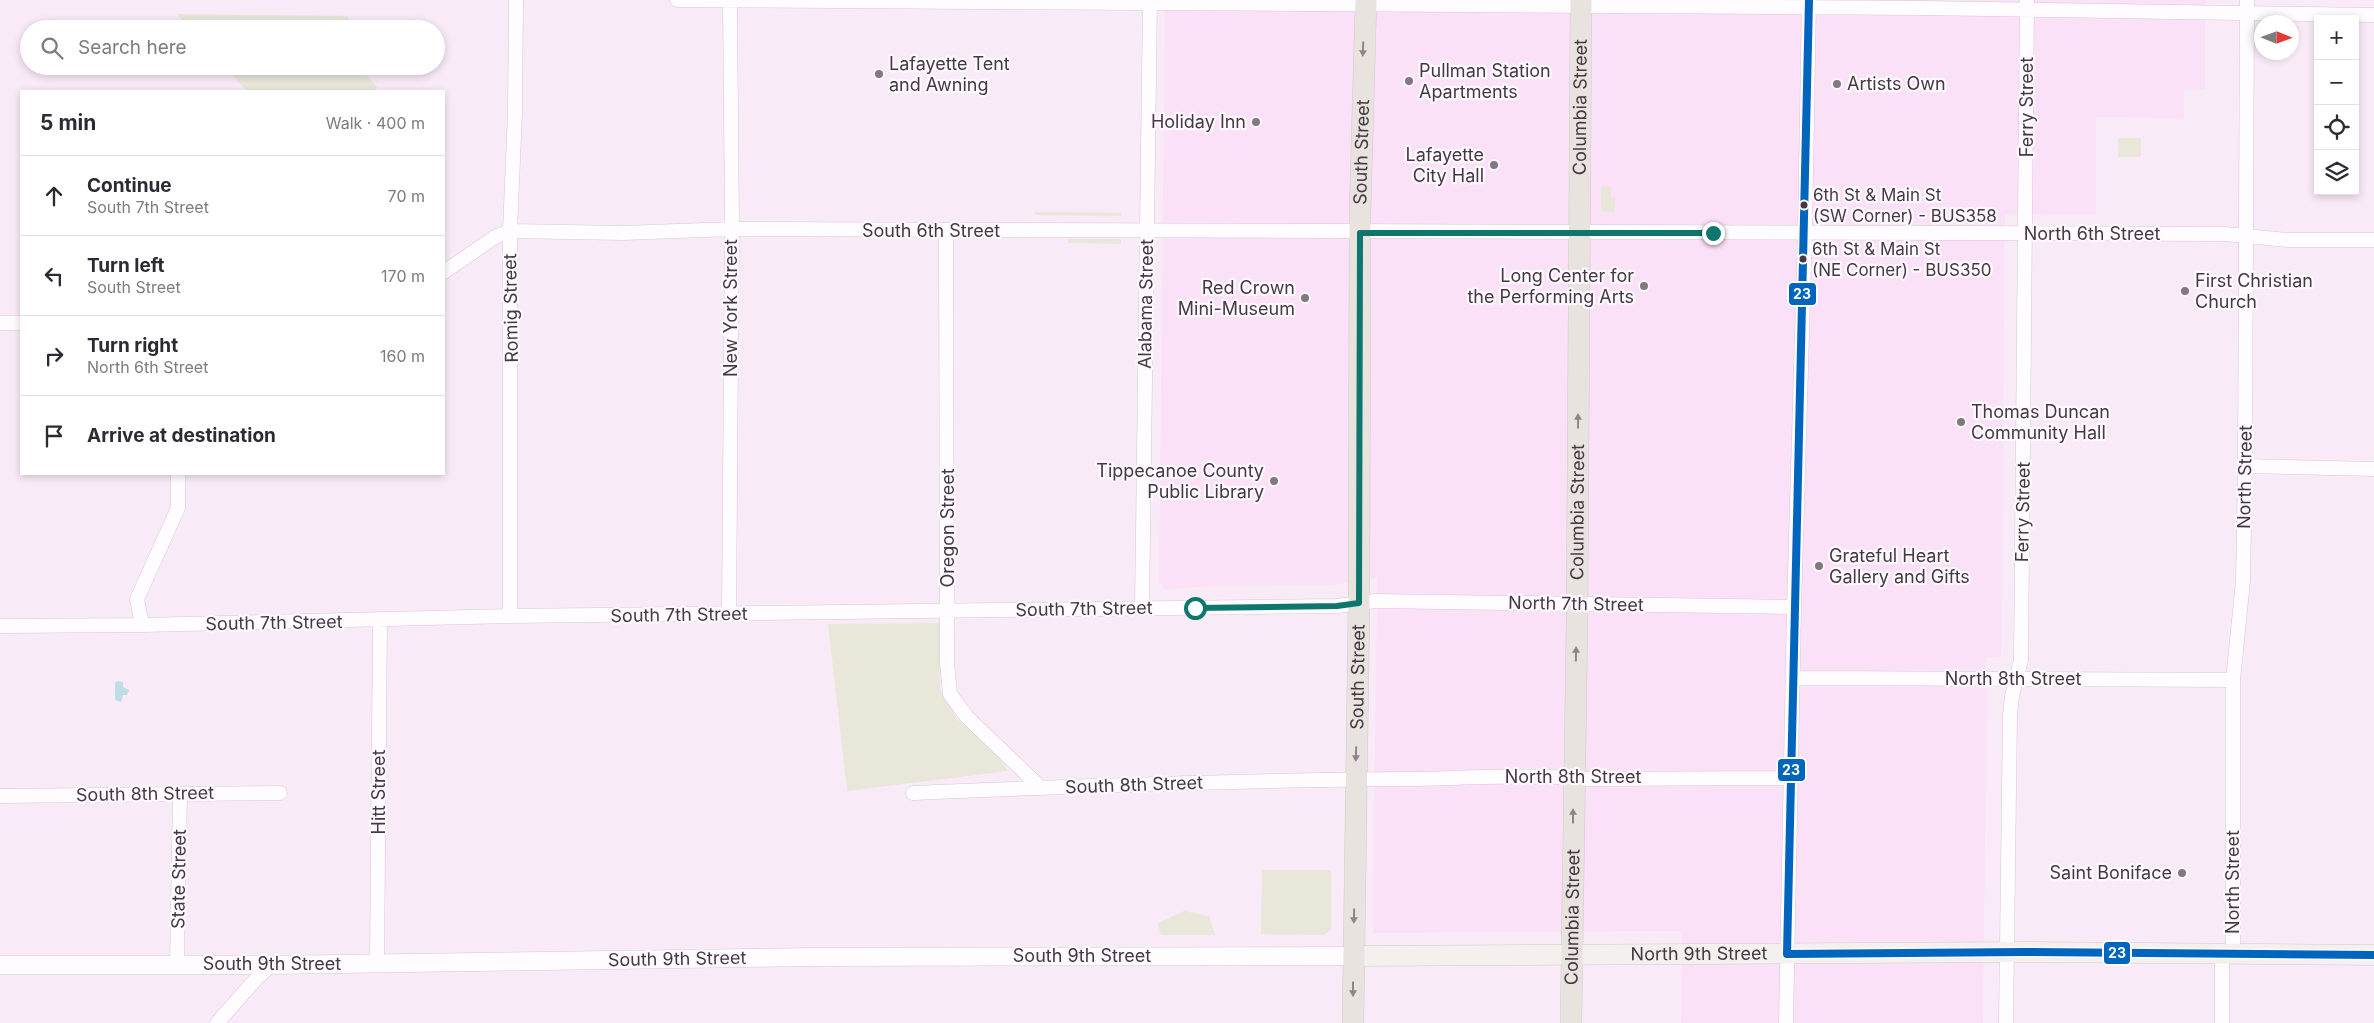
<!DOCTYPE html>
<meta charset="utf-8">
<style>
body{margin:0;font-family:Inter,sans-serif;background:#f2f2f3;color:#2b2b33}
.controls{position:absolute;right:15px;top:15px;display:grid;overflow:hidden;border-radius:0px;box-shadow:0 2px 8px #0003}
.controls button{width:45px;height:45px;display:grid;place-items:center;padding:0;border:0;border-bottom:1px solid #e1e1e2;background:#fff;color:#2b2b33;font:25px sans-serif}
.compass{position:absolute;left:2254px;top:15px;width:45px;height:45px;border-radius:50%;background:#fff;box-shadow:0 2px 8px #0003;rotate:91deg}
.stop{position:absolute;width:15px;height:15px;margin:-11px;border:4px solid #0f766e;border-radius:50%;background:#fff}
.stop.end{background:#0f766e;border-color:#fff;box-shadow:0 1px 5px #0008}
.list{margin:0;padding:0;list-style:none}
h2{display:flex;justify-content:space-between;align-items:center;height:65px;margin:0;padding:0 20px;font-size:21px}
h2 small{font-size:16px;font-weight:400;color:#7c7c81}
.list li{display:grid;grid-template-columns:32px 1fr auto;gap:15px;align-items:center;box-sizing:border-box;height:80px;padding:0 20px;border-top:1px solid #e1e1e2}
.list b{display:block;font-size:19px;white-space:nowrap}
.list p{margin:0;font-size:16px;white-space:nowrap;color:#7c7c81}
.list em{font-size:16px;font-style:normal;color:#7c7c81}
.icon{flex:none;width:28px;height:28px;fill:none;stroke:currentColor;stroke-width:2;stroke-linecap:round;stroke-linejoin:round}
.map{position:relative;flex:none;width:2374px;height:1023px;overflow:hidden}
.search{position:absolute;background:#fff;box-shadow:0 2px 8px #0003;left:20px;top:20px;width:425px;height:55px;display:flex;align-items:center;gap:12px;box-sizing:border-box;padding:0 18px;border-radius:28px;color:#7c7c81;font-size:19px}
.panel{position:absolute;background:#fff;box-shadow:0 2px 8px #0003;left:20px;top:90px;width:425px;height:385px;border-radius:0px}
.map>svg:first-child{display:block}
.built{fill:#fae1f7}
.green{fill:#e8e7da}
.water{fill:#bedee6}
.lines{fill:none;stroke-linecap:round;stroke-linejoin:round}
.minor-casing{stroke:#d4c9d3;stroke-width:15}
.tertiary-casing{stroke:#d4c9d3;stroke-width:19}
.secondary-casing{stroke:#d4c9d3;stroke-width:21}
.primary-casing{stroke:#d0c9cf;stroke-width:22}
.minor{stroke:#fefcfe;stroke-width:14}
.tertiary{stroke:#fefcfe;stroke-width:18}
.secondary{stroke:#f3f0ee;stroke-width:20}
.primary{stroke:#e8e3de;stroke-width:21}
.bus-1-casing{stroke:#fef9fe;stroke-width:11}
.bus-1{stroke:#0065bd;stroke-width:8}
.oneway{fill:#8e8689}
.route{stroke:#0f766e;stroke-width:6}
.poi-dot{fill:#837782;stroke:#fef9fe;stroke-width:2}
.bus-dot{fill:#443943;stroke:#fef9fe;stroke-width:2}
.labels{text-anchor:middle;stroke-width:4.5;stroke-linejoin:round;paint-order:stroke}
.bus-label{font-size:17px;fill:#443943;stroke:#fef9fe;text-anchor:start}
.poi-label{font-size:18px;fill:#443943;stroke:#fef9fe;text-anchor:start}
.street-label{font-size:18px;fill:#443943;stroke:#fef9fe}
.line-badge{stroke:#fef9fe;stroke-width:2}
.badge-label{font-size:14px;text-anchor:middle;font-weight:bold;fill:#fff}
</style>
<div class="map">
<svg width="2374" height="1023" viewBox="0 0 2374 1023">
<rect width="100%" height="100%" fill="#f9eaf7"/>
<path class="built" d="M1165 0H2205V90H2184V118L2096 117V215L2005 214 2001 657H1987L1983 1023H1681L1682 931 1373 933 1377 578 1333 585 1211 586 1165 590 1159 581Z"/>
<path class="green" d="M177 14 348 16 350 29H190Z
M224 66H359L377 87 376 91H247Z
M2118 138H2141V157H2118Z
M1601 186 1611 187V197L1615 198V212L1601 211Z
M1034 212 1121 213V216L1037 215Z
M1068 239H1121V244L1068 243Z
M940 623V689L957 719 994 750 1008 771 847 791 828 624Z
M1262 870H1331V929L1324 935 1261 934Z
M1184 911 1209 916 1215 935H1161L1158 923Z"/>
<path class="water" d="M117 681 123 682V687L129 690 127 695H123L121 702 115 700V683Z"/>
<g class="lines">
<defs>
<path id="minor" d="M677 0 1923 8 2374 15
M946 231 947 662 950 694 967 717 1040 787
M444 272 495 237 510 231 623 233 732 229 2225 234 2288 240H2374
M0 323H21
M2245 466 2374 469
M1142 608 1150 0
M729 614 732 229 730 1
M510 616V231L515 112 516 0
M142 625 137 599 178 508V474
M0 626 142 625 510 616 1337 606 1376 601 1794 607
M1793 678 2233 680
M913 793C1077 786 1242 780 1407 779 1467 778 1528 774 1588 779L1791 778
M0 796 280 793
M2233 954V680L2243 581 2245 466 2247 0
M377 963 380 620
M177 964 180 794
M217 1023 256 979 271 965
M1786 1023 1794 607 1805 232 1809 0
M2006 1023 2010 715 2012 696 2021 660 2027 1
M2222 1023V954"/>
<path id="tertiary" d="M0 965H271L814 957 1353 956"/>
<g id="secondary">
<path id="s1" d="M1353 956 2023 952 2374 955"/>
</g>
<g id="primary">
<path id="s2" d="M1353 1023 1359 603 1360 213 1366 0"/>
<path id="s3" d="M1571 1023 1577 621 1581 0"/>
</g>
</defs>
<use href="#minor" class="minor-casing"/>
<use href="#tertiary" class="tertiary-casing"/>
<use href="#secondary" class="secondary-casing"/>
<use href="#primary" class="primary-casing"/>
<use href="#minor" class="minor"/>
<use href="#tertiary" class="tertiary"/>
<use href="#secondary" class="secondary"/>
<use href="#primary" class="primary"/>
<defs>
<path id="bus-1" d="M1809 0 1787 954 2023 952 2374 955"/>
</defs>
<use href="#bus-1" class="bus-1-casing"/>
<use href="#bus-1" class="bus-1"/>
</g>
<defs><path id="oneway-solid" d="M-6-.8H1V-3.2L6.5 0L1 3.2V.8H-6Z" transform="scale(1.25)"/></defs>
<g class="oneway">
<use href="#oneway-solid" transform="translate(1363 49) rotate(92)"/>
<use href="#oneway-solid" transform="translate(1578 421) rotate(-90)"/>
<use href="#oneway-solid" transform="translate(1576 654) rotate(-89)"/>
<use href="#oneway-solid" transform="translate(1356 754) rotate(91)"/>
<use href="#oneway-solid" transform="translate(1573 816) rotate(-90)"/>
<use href="#oneway-solid" transform="translate(1354 916) rotate(91)"/>
<use href="#oneway-solid" transform="translate(1353 989) rotate(90)"/>
</g>
<g class="lines">
<path class="route" d="M1195 608 1337 606 1359 603 1360 233H1713"/>
</g>
<g class="poi-dot">
<circle cx="879" cy="74" r="5"/>
<circle cx="1409" cy="81" r="5"/>
<circle cx="1837" cy="84" r="5"/>
<circle cx="1256" cy="122" r="5"/>
<circle cx="1494" cy="165" r="5"/>
<circle cx="1644" cy="286" r="5"/>
<circle cx="2185" cy="291" r="5"/>
<circle cx="1305" cy="298" r="5"/>
<circle cx="1961" cy="422" r="5"/>
<circle cx="1274" cy="481" r="5"/>
<circle cx="1819" cy="566" r="5"/>
<circle cx="2182" cy="873" r="5"/>
</g>
<g class="bus-dot">
<circle cx="1804" cy="205" r="4.5"/>
<circle cx="1803" cy="259" r="4.5"/>
</g>
<g class="labels">
<g class="bus-label">
<text x="1813" y="201">6th St &amp; Main St<tspan x="1813" dy="21">(SW Corner) - BUS358</tspan></text>
<text x="1812" y="255">6th St &amp; Main St<tspan x="1812" dy="21">(NE Corner) - BUS350</tspan></text>
</g>
<g class="poi-label">
<text x="889" y="70">Lafayette Tent<tspan x="889" dy="21">and Awning</tspan></text>
<text x="1419" y="77">Pullman Station<tspan x="1419" dy="21">Apartments</tspan></text>
<text x="1847" y="90">Artists Own</text>
<text x="1246" y="128" text-anchor="end">Holiday Inn</text>
<text x="1484" y="161" text-anchor="end">Lafayette<tspan x="1484" dy="21">City Hall</tspan></text>
<text x="1634" y="282" text-anchor="end">Long Center for<tspan x="1634" dy="21">the Performing Arts</tspan></text>
<text x="2195" y="287">First Christian<tspan x="2195" dy="21">Church</tspan></text>
<text x="1295" y="294" text-anchor="end">Red Crown<tspan x="1295" dy="21">Mini-Museum</tspan></text>
<text x="1971" y="418">Thomas Duncan<tspan x="1971" dy="21">Community Hall</tspan></text>
<text x="1264" y="477" text-anchor="end">Tippecanoe County<tspan x="1264" dy="21">Public Library</tspan></text>
<text x="1829" y="562">Grateful Heart<tspan x="1829" dy="21">Gallery and Gifts</tspan></text>
<text x="2172" y="879" text-anchor="end">Saint Boniface</text>
</g>
<g class="street-label">
<text dy="6" stroke="none"><textPath href="#s3" startOffset="916">Columbia Street</textPath></text>
<text transform="translate(2027 107) rotate(-90)" y="6">Ferry Street</text>
<text dy="6" stroke="none"><textPath href="#s2" startOffset="871">South Street</textPath></text>
<text x="931" y="237">South 6th Street</text>
<text x="2092" y="240">North 6th Street</text>
<text transform="translate(1146 304) rotate(-89)" y="6">Alabama Street</text>
<text transform="translate(511 308) rotate(-91)" y="6">Romig Street</text>
<text transform="translate(731 308) rotate(-90)" y="6">New York Street</text>
<text transform="translate(2245 477) rotate(-89)" y="6">North Street</text>
<text dy="6" stroke="none"><textPath href="#s3" startOffset="511">Columbia Street</textPath></text>
<text transform="translate(2023 512) rotate(-89)" y="6">Ferry Street</text>
<text transform="translate(948 528) rotate(-90)" y="6">Oregon Street</text>
<text transform="translate(1576 604) rotate(1)" y="6">North 7th Street</text>
<text transform="translate(1084 609) rotate(-1)" y="6">South 7th Street</text>
<text transform="translate(679 615) rotate(-1)" y="6">South 7th Street</text>
<text transform="translate(274 623) rotate(-1)" y="6">South 7th Street</text>
<text dy="6" stroke="none"><textPath href="#s2" startOffset="346">South Street</textPath></text>
<text x="2013" y="685">North 8th Street</text>
<text x="1573" y="783">North 8th Street</text>
<text transform="translate(1134 785) rotate(-2)" y="6">South 8th Street</text>
<text transform="translate(379 792) rotate(-90)" y="6">Hitt Street</text>
<text transform="translate(145 794) rotate(-1)" y="6">South 8th Street</text>
<text transform="translate(179 879) rotate(-89)" y="6">State Street</text>
<text transform="translate(2233 882) rotate(-90)" y="6">North Street</text>
<text dy="6" stroke="none"><textPath href="#s3" startOffset="106">Columbia Street</textPath></text>
<text dy="6" stroke="none"><textPath href="#s1" startOffset="346">North 9th Street</textPath></text>
<text x="1082" y="962">South 9th Street</text>
<text transform="translate(677 959) rotate(-1)" y="6">South 9th Street</text>
<text x="272" y="970">South 9th Street</text>
</g>
</g>
<g class="line-badge">
<rect x="1788" y="282" width="29" height="24" rx="5" fill="#0065bd"/>
<rect x="1777" y="758" width="29" height="24" rx="5" fill="#0065bd"/>
<rect x="2103" y="941" width="28" height="24" rx="5" fill="#0065bd"/>
</g>
<g class="badge-label">
<text x="1802" y="299">23</text>
<text x="1791" y="775">23</text>
<text x="2117" y="958">23</text>
</g>
</svg>
<div class="controls">
<button>+</button>
<button>−</button>
<button><svg class="icon" aria-label="locate" viewBox="0 0 24 24"><circle cx="12" cy="12" r="6"/><path d="M12 2v4M12 18v4M2 12h4M18 12h4"/></svg></button>
<button><svg class="icon" aria-label="layers" viewBox="0 0 24 24"><path d="M12 4l9 5-9 5-9-5zM3 14l9 5 9-5"/></svg></button>
</div>
<svg class="compass" viewBox="-18 -18 36 36"><path d="M0-13l5 13h-10z" fill="#e53935"/><path d="M0 13l5-13h-10z" fill="#7c7c81"/></svg>
<div class="stop" style="left:1195px;top:608px"></div>
<div class="stop end" style="left:1713px;top:233px"></div>
<div class="search"><svg class="icon" aria-label="search" viewBox="0 0 24 24"><circle cx="10" cy="10" r="6"/><path d="M15 15l6 6"/></svg>Search here</div>
<section class="panel">
<h2>5 min<small>Walk · 400 m</small></h2>
<ul class="list">
<li><svg class="icon" aria-label="ahead" viewBox="0 0 24 24"><path d="M12 20V5M6 11l6-6 6 6"/></svg><div><b>Continue</b><p>South 7th Street</p></div><em>70 m</em></li>
<li><svg class="icon" aria-label="left" viewBox="0 0 24 24"><path d="M17 20v-9H6M10 6l-5 5 5 5"/></svg><div><b>Turn left</b><p>South Street</p></div><em>170 m</em></li>
<li><svg class="icon" aria-label="right" viewBox="0 0 24 24"><path d="M7 20v-9h11M14 6l5 5-5 5"/></svg><div><b>Turn right</b><p>North 6th Street</p></div><em>160 m</em></li>
<li><svg class="icon" aria-label="arrive" viewBox="0 0 24 24"><path d="M6 21V4h12l-3 4 3 4H6"/></svg><div><b>Arrive at destination</b></div></li>
</ul>
</section>
</div>
